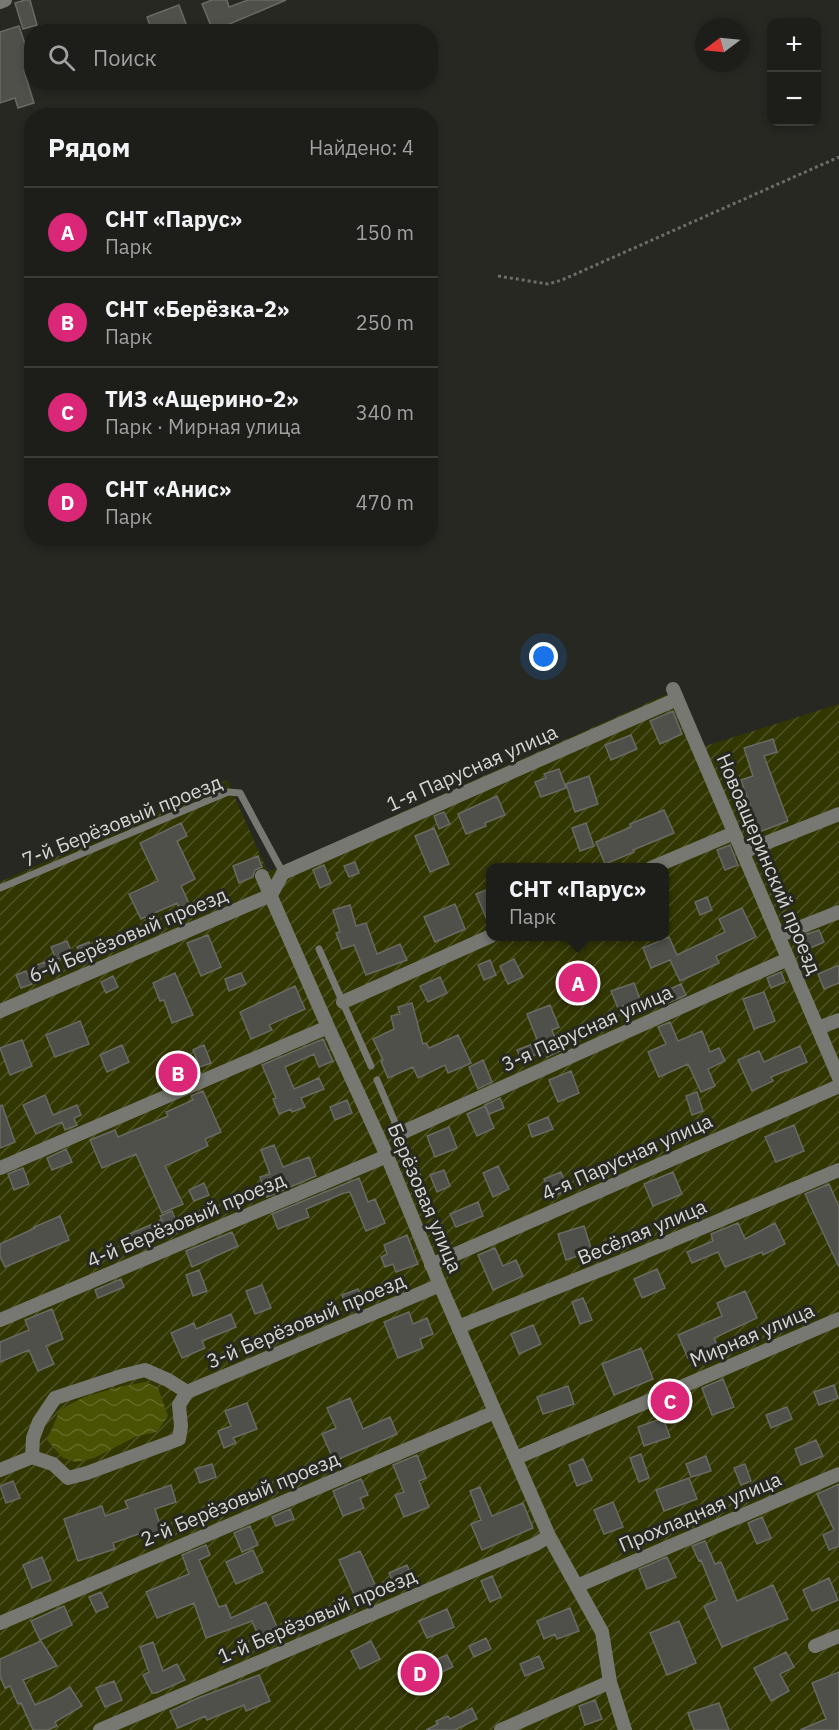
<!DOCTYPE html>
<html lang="ru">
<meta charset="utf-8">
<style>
body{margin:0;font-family:"IBM Plex Sans",sans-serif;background:#2a2b27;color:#f1f3f6}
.controls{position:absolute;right:18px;top:18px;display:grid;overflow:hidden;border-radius:12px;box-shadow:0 3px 9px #0003}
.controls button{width:54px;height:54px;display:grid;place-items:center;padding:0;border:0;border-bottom:2px solid #3b3c39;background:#1d1e1a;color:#f1f3f6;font:30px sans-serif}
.compass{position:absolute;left:695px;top:18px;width:54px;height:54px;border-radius:50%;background:#1d1e1a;box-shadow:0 3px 9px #0003;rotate:254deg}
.you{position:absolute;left:544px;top:657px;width:21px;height:21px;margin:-15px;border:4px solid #fff;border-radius:50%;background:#1a73e8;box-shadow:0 0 0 9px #1a73e833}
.badge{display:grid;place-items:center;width:39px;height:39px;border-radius:50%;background:#db2777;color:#fff;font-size:20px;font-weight:700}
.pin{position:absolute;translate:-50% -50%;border:3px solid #fff;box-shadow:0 2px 6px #0006}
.popup{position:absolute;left:486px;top:863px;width:183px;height:78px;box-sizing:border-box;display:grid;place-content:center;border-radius:12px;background:#1d1e1a;filter:drop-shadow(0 2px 4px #0005);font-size:20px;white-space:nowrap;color:#a0a2a2}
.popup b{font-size:22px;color:#f1f3f6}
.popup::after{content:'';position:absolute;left:50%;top:100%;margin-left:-12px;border:12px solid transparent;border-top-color:#1d1e1a}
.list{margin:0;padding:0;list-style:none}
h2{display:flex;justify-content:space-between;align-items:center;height:78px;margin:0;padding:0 24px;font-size:26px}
h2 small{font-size:20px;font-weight:400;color:#a0a2a2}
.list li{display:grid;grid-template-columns:39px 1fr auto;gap:18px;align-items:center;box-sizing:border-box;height:90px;padding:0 24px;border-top:2px solid #3b3c39}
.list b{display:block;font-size:22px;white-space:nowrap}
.list p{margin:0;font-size:20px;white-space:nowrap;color:#a0a2a2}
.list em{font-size:20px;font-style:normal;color:#a0a2a2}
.icon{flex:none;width:33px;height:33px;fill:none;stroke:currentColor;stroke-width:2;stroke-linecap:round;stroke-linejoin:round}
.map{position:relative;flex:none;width:839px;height:1730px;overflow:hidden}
.search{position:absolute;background:#1d1e1a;box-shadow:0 3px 9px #0003;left:24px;top:24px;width:414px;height:66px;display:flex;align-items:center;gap:15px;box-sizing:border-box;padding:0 21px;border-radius:24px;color:#a0a2a2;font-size:22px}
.panel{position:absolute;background:#1d1e1a;box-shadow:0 3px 9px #0003;left:24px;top:108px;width:414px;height:438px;border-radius:24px}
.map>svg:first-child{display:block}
.garden{fill:url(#garden-furrows);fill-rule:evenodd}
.water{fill:url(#water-waves)}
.building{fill:#4f504a;stroke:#696a64;stroke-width:1.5}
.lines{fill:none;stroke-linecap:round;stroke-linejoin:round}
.path{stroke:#6d6e69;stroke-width:3;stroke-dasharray:3 3;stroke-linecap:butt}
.service{stroke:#767871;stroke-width:7}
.minor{stroke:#767871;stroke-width:14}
.labels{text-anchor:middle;stroke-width:6;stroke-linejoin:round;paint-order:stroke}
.street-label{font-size:20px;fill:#d5d5d2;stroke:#272822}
</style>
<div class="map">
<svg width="839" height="1730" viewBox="0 0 839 1730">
<defs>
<pattern id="garden-furrows" width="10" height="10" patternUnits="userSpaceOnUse" patternTransform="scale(1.5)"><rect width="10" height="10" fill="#323702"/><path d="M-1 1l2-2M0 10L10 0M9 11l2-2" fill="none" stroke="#4f5326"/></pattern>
<pattern id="water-waves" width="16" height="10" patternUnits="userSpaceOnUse" patternTransform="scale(1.5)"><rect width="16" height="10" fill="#4a5203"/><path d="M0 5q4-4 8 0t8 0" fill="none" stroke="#636a27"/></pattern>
</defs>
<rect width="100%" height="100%" fill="#272822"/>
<path class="garden" d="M674 691 699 748 839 704V1730H0V882L227 780 268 872ZM491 868H665V936H491Z"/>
<path class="water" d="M146 1382 158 1388 168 1416 157 1432 137 1436 94 1458 76 1462 63 1458 47 1440 60 1410 84 1397 119 1387Z"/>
<path class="building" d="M25 0H30L37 25 23 29 15 3Z
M212 0H227L229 7 248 0H286L213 31 202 4Z
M179 5 189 32H152L147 17Z
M19 26 32 65V69L24 71 34 103 18 108 15 98 0 103V32Z
M673 711 682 734 660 744 650 721Z
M631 735 637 749 611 760 605 745Z
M773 739 777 752 764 756 788 821 751 835 742 811 751 808 741 780 753 776 744 748Z
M559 769 566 788 541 797 535 782 546 778 544 774Z
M589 776 598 804 575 812 566 784Z
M497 796 505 815 485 823 486 826 466 834 458 814Z
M664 810 674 833 633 850 634 852 605 864 596 842 631 827 630 824Z
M444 812 450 824 439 829 434 816Z
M181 823 187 836 177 841 195 879 181 886 194 914 184 919 177 903 141 919 129 894 158 881 140 843Z
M586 823 594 846 580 851 572 828Z
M434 828 449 864 430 872 415 836Z
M730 845 738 865 725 870 717 850Z
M258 856 262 867 255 870 253 877 239 883 233 866Z
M355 862 359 873 349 877 344 866Z
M324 865 331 883 320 888 313 870Z
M491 888V927H490L476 894Z
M707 897 712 910 700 915 695 902Z
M455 904 465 929 435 942 424 917Z
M350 905 356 926 366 923 377 954 400 944 407 960 366 975 354 945 342 949 336 933 340 932 333 910Z
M742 908 756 937 716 956 719 963 680 981 670 960 651 968 643 948 669 937 677 955 725 932 719 919Z
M819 930 824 942 808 949 802 936Z
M208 935 221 967 201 976 187 943Z
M67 941 72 953 56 960 51 947Z
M89 942 95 957 83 962 77 947Z
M514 959 523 977 508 984 500 966Z
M490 960 496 975 484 980 478 965Z
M45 962 49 973 38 977 34 966Z
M839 965V983L824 989 818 974Z
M26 971 32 984 21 988 16 975Z
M781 972 785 982 771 988 767 978Z
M175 973 193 1015 172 1023 164 1000 160 1001 153 983Z
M241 973 246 984 229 991 225 979Z
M113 976 118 987 106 993 101 982Z
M440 977 447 993 428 1002 420 986Z
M634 983 640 999 618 1008 611 991Z
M681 984 686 995 668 1003 663 992Z
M295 986 305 1009 269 1025 272 1030 251 1039 240 1012Z
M764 992 775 1021 754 1029 743 999Z
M412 1003 423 1044 426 1043 429 1048 458 1035 471 1063 448 1073 445 1065 418 1078 413 1067 388 1078 381 1061 383 1060 373 1039 394 1029 391 1016 400 1014 398 1007Z
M550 1005 559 1027 552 1030 560 1051 547 1057 545 1051 521 1060 517 1050 538 1042 527 1014Z
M80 1021 89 1044 55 1057 46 1035Z
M670 1022 678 1041 702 1031 710 1052 719 1048 725 1061 708 1069 715 1086 701 1092 688 1064 659 1077 648 1052 666 1044 658 1027Z
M323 1039 333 1061 319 1067 314 1054 285 1067 294 1089 319 1078 324 1089 301 1098 305 1107 292 1112 291 1109 279 1114 273 1099 276 1098 262 1065Z
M22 1040 32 1066 10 1075 0 1048Z
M122 1045 129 1062 107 1072 100 1055Z
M204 1045 211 1063 200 1067 193 1050Z
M800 1046 807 1062 771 1077 773 1081 752 1091 738 1060 759 1051 764 1062Z
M483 1060 492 1082 478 1089 469 1067Z
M571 1071 579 1093 558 1102 549 1080Z
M203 1091 221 1132 205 1139 208 1146 165 1166 183 1204 162 1213 136 1154 102 1168 90 1140 115 1130 118 1137 168 1116 166 1112 193 1100 191 1096Z
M697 1092 703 1111 692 1115 686 1096Z
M45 1095 53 1115 77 1105 81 1115 74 1118 77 1125 65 1130 62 1122 36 1134 23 1105Z
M500 1098 504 1108 489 1114 485 1105Z
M347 1100 352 1113 335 1120 330 1107Z
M2 1105 15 1142 0 1148V1106Z
M485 1106 494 1128 477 1136 467 1114Z
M548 1117 553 1129 532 1137 528 1125Z
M794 1125 804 1151 776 1162 765 1137Z
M449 1127 457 1148 435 1157 427 1136Z
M274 1145 283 1167 309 1157 316 1176 267 1197 260 1177 270 1174 261 1150Z
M66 1149 72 1162 52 1170 47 1158Z
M498 1166 509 1189 493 1197 483 1173Z
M23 1168 29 1184 14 1190 8 1174Z
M444 1170 450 1186 437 1192 430 1175Z
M561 1172 568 1190 552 1197 544 1179Z
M673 1172 682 1194 653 1206 644 1184Z
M359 1178 368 1202 375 1199 385 1223 366 1231 350 1192 344 1193 306 1209 309 1217 278 1229 272 1214Z
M204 1183 209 1195 194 1201 189 1190Z
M829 1184 839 1207V1267L805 1194Z
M478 1202 483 1216 456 1227 450 1214Z
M172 1211 180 1231 169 1236 167 1232 132 1248 127 1235 162 1220 160 1216Z
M60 1216 69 1240 5 1267 0 1256V1244L35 1228 34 1227Z
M738 1223 745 1239 775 1223 785 1244 763 1255 762 1252 725 1267 718 1252 692 1263 687 1252 713 1241 711 1234Z
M584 1226 592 1251 566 1260 558 1234Z
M232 1232 238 1246 192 1267 186 1251Z
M407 1235 418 1264 396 1272 393 1264 385 1267 381 1257 387 1254 384 1245Z
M495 1248 503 1266 516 1260 523 1276 493 1290 478 1255Z
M657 1269 665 1288 642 1298 634 1279Z
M199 1270 207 1291 193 1296 186 1275Z
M121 1279 124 1287 98 1298 95 1290Z
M262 1285 271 1308 255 1314 246 1291Z
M358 1289 364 1303 347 1309 342 1295Z
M745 1291 757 1318 714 1338 717 1345 688 1358 678 1335 722 1316 717 1303Z
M583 1298 592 1320 580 1324 572 1302Z
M52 1309 63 1339 46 1346 54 1364 38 1371 29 1350 0 1362V1342L29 1330 25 1320Z
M409 1312 413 1324 427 1318 433 1334 420 1339 423 1348 398 1358 384 1322Z
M231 1314 236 1327 202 1341 205 1348 182 1358 171 1333 194 1323 196 1329Z
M533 1325 541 1344 519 1354 511 1334Z
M641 1348 653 1379 614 1395 602 1364Z
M723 1379 734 1407 712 1415 702 1388Z
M834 1385 838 1398 819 1405 814 1392Z
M568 1386 574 1404 543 1414 537 1397Z
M350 1398 363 1429 390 1417 397 1434 334 1461 322 1434 336 1428 327 1408Z
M247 1403 257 1429 233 1438 236 1443 224 1448 218 1431 231 1426 225 1411Z
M787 1407 792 1419 771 1428 766 1415Z
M663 1418 670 1437 644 1446 638 1427Z
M816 1440 823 1456 801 1465 795 1449Z
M641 1454 649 1478 639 1482 630 1458Z
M417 1455 426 1478 419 1481 429 1507 404 1517 395 1495 404 1492 393 1465Z
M706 1456 711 1471 691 1477 686 1464Z
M583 1459 592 1480 577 1486 569 1465Z
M212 1464 216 1477 200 1483 195 1469Z
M745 1464 751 1481 741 1485 734 1468Z
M689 1478 697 1499 664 1511 656 1490Z
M361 1479 368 1495 360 1498 364 1508 343 1516 333 1491Z
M13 1481 20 1498 6 1503 0 1486Z
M839 1484V1546L829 1550 823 1535 834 1530 817 1494Z
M171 1485 176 1502 155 1509 163 1534 146 1539 144 1532 113 1543 115 1549 78 1561 64 1519 102 1506 105 1516 128 1508 125 1501Z
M480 1487 492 1516 523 1503 533 1528 482 1550 471 1524 481 1520 470 1491Z
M613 1502 623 1527 604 1534 594 1510Z
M290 1509 294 1519 276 1526 272 1517Z
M762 1517 771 1538 757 1544 748 1523Z
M250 1526 258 1545 242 1552 234 1533Z
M705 1541 715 1564 721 1562 737 1601 773 1585 788 1619 722 1647 704 1606 717 1600 701 1560 699 1561 692 1546Z
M206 1545 210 1555 199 1560 219 1607 226 1605 231 1618 266 1602 277 1627 258 1635 252 1621 206 1638 194 1603 157 1618 146 1592 189 1574 182 1555Z
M253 1550 263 1572 236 1584 226 1562Z
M360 1551 377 1589 356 1599 339 1560Z
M42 1557 51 1580 32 1588 23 1565Z
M667 1557 676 1577 647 1589 639 1569Z
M407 1565 413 1579 395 1587 389 1573Z
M492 1576 501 1597 490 1602 481 1581Z
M829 1578 838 1600 812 1611 803 1590Z
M101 1592 108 1607 96 1612 89 1597Z
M64 1606 72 1625 40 1640 31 1621Z
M570 1608 579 1631 557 1639 555 1634 544 1639 537 1621Z
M447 1609 454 1627 427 1638 419 1621Z
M679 1621 696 1663 667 1675 650 1633Z
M486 1638 491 1649 474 1657 469 1646Z
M41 1641 57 1666 23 1680 35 1705 53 1697 70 1687 82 1706 55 1722 57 1726 48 1730H33L21 1703 18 1704 10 1686 5 1688 0 1676V1659Z
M371 1641 380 1659 360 1669 351 1651Z
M153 1642 163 1671 177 1664 185 1680 156 1693H152L143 1675 149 1672 140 1647Z
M786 1652 794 1667 780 1674 789 1691 771 1701 754 1668Z
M447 1655 453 1667 433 1676 428 1663Z
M539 1656 544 1668 525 1676 520 1664Z
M839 1672V1730H800L826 1719 812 1683Z
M259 1675 270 1701 246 1711 244 1705 207 1720 205 1716 178 1728 170 1711 198 1698Z
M114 1681 122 1700 105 1707 96 1688Z
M595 1700 602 1719 585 1725 579 1706Z
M719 1703 729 1730H694L688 1713Z
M472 1708 477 1719 455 1730H426L438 1724 436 1721 448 1716 450 1719Z"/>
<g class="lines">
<path class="path" d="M498 276 548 284 562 280 839 157"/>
<path class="service" d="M0 888 228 792 240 793 283 873
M319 949 371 1066
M377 1080 419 1179"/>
<path class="minor" d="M0 2 5 0
M673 689 839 1078
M743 852 839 814
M651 868 734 833
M262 876 328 1027 387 1156 440 1285 549 1536 602 1632 610 1682 625 1730
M778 936 839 912
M343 1002 491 936
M0 1011 271 895 283 873 677 699
M818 1028 839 1020
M401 1133 788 959
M0 1168 328 1027
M431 1265 839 1086
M0 1320 387 1156
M458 1327 635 1256 839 1170
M32 1457 33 1438 39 1422 55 1398 125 1375 145 1370 168 1380 187 1392
M516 1458 839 1319
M0 1470 32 1457 53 1464 68 1478 87 1473 179 1439 181 1426 179 1405 187 1392 440 1285
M577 1586 839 1474
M0 1623 495 1412
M815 1646 839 1636
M100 1730 536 1544 549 1536
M501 1730 610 1682"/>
</g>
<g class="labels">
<g class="street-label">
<text transform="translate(472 768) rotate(-24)" y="7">1-я Парусная улица</text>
<text transform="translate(122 821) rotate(-22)" y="7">7-й Берёзовый проезд</text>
<text transform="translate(769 864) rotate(67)" y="7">Новоащеринский проезд</text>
<text transform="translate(128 935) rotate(-23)" y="7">6-й Берёзовый проезд</text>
<text transform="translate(587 1028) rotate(-24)" y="7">3-я Парусная улица</text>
<text transform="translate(627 1157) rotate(-24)" y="7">4-я Парусная улица</text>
<text transform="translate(425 1198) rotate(67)" y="7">Берёзовая улица</text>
<text transform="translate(186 1220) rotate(-23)" y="7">4-й Берёзовый проезд</text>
<text transform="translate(642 1232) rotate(-23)" y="7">Весёлая улица</text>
<text transform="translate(306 1321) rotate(-23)" y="7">3-й Берёзовый проезд</text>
<text transform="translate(752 1335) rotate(-23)" y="7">Мирная улица</text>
<text transform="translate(240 1499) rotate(-23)" y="7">2-й Берёзовый проезд</text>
<text transform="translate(700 1512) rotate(-23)" y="7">Прохладная улица</text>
<text transform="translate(317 1616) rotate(-23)" y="7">1-й Берёзовый проезд</text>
</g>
</g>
</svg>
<div class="controls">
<button>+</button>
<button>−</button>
</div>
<svg class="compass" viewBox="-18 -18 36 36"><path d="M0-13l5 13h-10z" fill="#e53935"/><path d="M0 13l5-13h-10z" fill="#a0a2a2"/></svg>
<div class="you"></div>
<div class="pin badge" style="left:578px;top:983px">A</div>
<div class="popup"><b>СНТ «Парус»</b>Парк</div>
<div class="pin badge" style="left:178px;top:1073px">B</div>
<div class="pin badge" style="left:670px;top:1401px">C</div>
<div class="pin badge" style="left:420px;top:1673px">D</div>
<div class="search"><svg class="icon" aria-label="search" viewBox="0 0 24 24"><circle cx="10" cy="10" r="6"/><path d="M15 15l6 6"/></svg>Поиск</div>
<section class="panel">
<h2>Рядом<small>Найдено: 4</small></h2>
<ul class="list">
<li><span class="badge">A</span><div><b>СНТ «Парус»</b><p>Парк</p></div><em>150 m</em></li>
<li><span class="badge">B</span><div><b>СНТ «Берёзка-2»</b><p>Парк</p></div><em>250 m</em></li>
<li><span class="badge">C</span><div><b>ТИЗ «Ащерино-2»</b><p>Парк · Мирная улица</p></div><em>340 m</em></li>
<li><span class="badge">D</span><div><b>СНТ «Анис»</b><p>Парк</p></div><em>470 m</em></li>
</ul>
</section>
</div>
